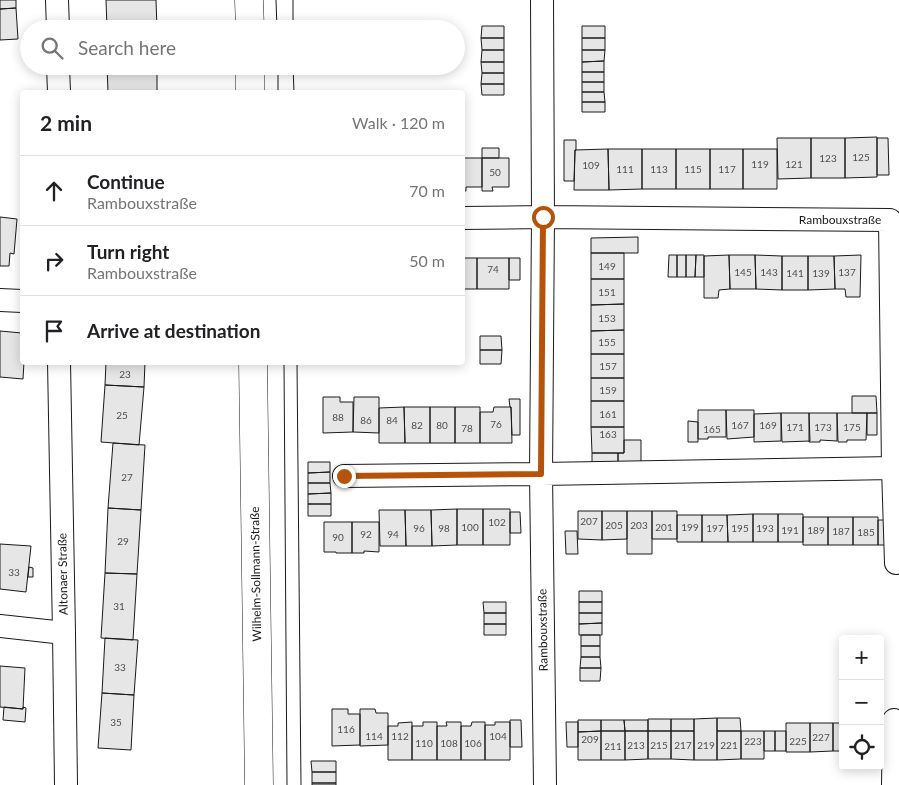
<!DOCTYPE html>
<meta charset="utf-8">
<style>
body{margin:0;font-family:Lato,sans-serif;background:#f6f6f6;color:#202124}
.controls{position:absolute;right:15px;bottom:15px;display:grid;overflow:hidden;border-radius:5px;box-shadow:0 2px 12px #0003}
.controls button{width:45px;height:45px;display:grid;place-items:center;padding:0;border:0;border-bottom:1px solid #e0e0e0;background:#fff;color:#202124;font:25px sans-serif}
.stop{position:absolute;width:15px;height:15px;margin:-11px;border:4px solid #b45309;border-radius:50%;background:#fff}
.stop.end{background:#b45309;border-color:#fff;box-shadow:0 1px 5px #0008}
.list{margin:0;padding:0;list-style:none}
h2{display:flex;justify-content:space-between;align-items:center;height:65px;margin:0;padding:0 20px;font-size:21px}
h2 small{font-size:16px;font-weight:400;color:#757577}
.list li{display:grid;grid-template-columns:32px 1fr auto;gap:15px;align-items:center;box-sizing:border-box;height:70px;padding:0 20px;border-top:1px solid #e0e0e0}
.list b{display:block;font-size:19px;white-space:nowrap}
.list p{margin:0;font-size:16px;white-space:nowrap;color:#757577}
.list em{font-size:16px;font-style:normal;color:#757577}
.icon{flex:none;width:28px;height:28px;fill:none;stroke:currentColor;stroke-width:2;stroke-linecap:round;stroke-linejoin:round}
.map{position:relative;flex:none;width:899px;height:785px;overflow:hidden}
.search{position:absolute;background:#fff;box-shadow:0 2px 12px #0003;left:20px;top:20px;width:445px;height:55px;display:flex;align-items:center;gap:12px;box-sizing:border-box;padding:0 18px;border-radius:28px;color:#757577;font-size:19px}
.panel{position:absolute;background:#fff;box-shadow:0 2px 12px #0003;left:20px;top:90px;width:445px;height:275px;border-radius:5px}
.map>svg:first-child{display:block}
.building{fill:#e6e6e6;stroke:#1a1a1a}
.lines{fill:none;stroke-linecap:round;stroke-linejoin:round}
.street-casing{stroke:#1a1a1a;stroke-width:24}
.secondary-casing{stroke:#1a1a1a;stroke-width:29}
.street{stroke:#fff;stroke-width:22}
.secondary{stroke:#fff;stroke-width:28}
.tram{stroke:#1a1a1a;stroke-width:1}
.route{stroke:#b45309;stroke-width:6}
.labels{text-anchor:middle;stroke-width:4;stroke-linejoin:round;paint-order:stroke}
.number-label{font-size:10px;fill:#4d4d4d}
.street-label{font-size:12px;fill:#1a1a1a;stroke:#fff}
</style>
<div class="map">
<svg width="899" height="785" viewBox="0 0 899 785">
<rect width="100%" height="100%" fill="#fff"/>
<path class="building" d="M0 0H16V8L0 9Z
M106 0H156L157 29H107Z
M16 8 18 39 0 40V9Z
M482 26H504V38H481Z
M582 26H605V38H582Z
M481 38H504V50H482Z
M582 38H605V50H582Z
M482 50H504V62H481Z
M582 50H605L604 61 582 62Z
M604 61V72H582V62Z
M481 62H504V73H482Z
M107 66H157V92H108Z
M582 72H604V82H582Z
M482 73H504V84H481Z
M582 82H604V92H582Z
M481 84H504V95H482Z
M582 92H604L605 102H582Z
M582 102H605V112H582Z
M877 137V177L845 178V138Z
M777 138H811V178L778 179Z
M811 138H845V178H811Z
M877 138H888L889 175H877Z
M564 140H576V150H575L574 181H564Z
M482 148H499V158H482Z
M608 149 609 190H574L575 150Z
M608 149H642V189L609 190Z
M642 149H676V189H642Z
M676 149H710V189H676Z
M710 149H743V189H710Z
M743 149H777V189H743Z
M462 158H482V187H466V191H462Z
M482 158H509V187H492L493 191H482Z
M0 217 17 219 14 254 10 253 9 266H0Z
M638 237V253H591V238Z
M591 253H624V279H591Z
M669 255H677V277H668Z
M677 255H686V277H677Z
M686 255H696L695 277H686Z
M696 255H704V277H695Z
M729 255H755L756 289H730Z
M729 255 730 289 719 290 718 298H704V256Z
M755 255 782 256V290L756 289Z
M861 255 860 297H846L845 289H835L834 256Z
M782 256H808V290H782Z
M808 256H834L835 289 808 290Z
M462 258H477V289H462Z
M477 258H509V289H477Z
M509 258H520V280H509Z
M591 279H624V304L591 305Z
M624 304V330L591 331V305Z
M624 330V354H591V331Z
M0 331 22 333V362H24L23 379 0 377Z
M480 336H501L502 350H480Z
M480 350H502L501 364H480Z
M591 354H624V378H591Z
M106 362H145L144 387 105 385Z
M591 378H624V401H591Z
M105 385 144 387 139 445 101 442Z
M852 396H876L877 413H852Z
M323 397H340V402H353V432L323 433Z
M354 397H379V433L353 432Z
M509 399H520V435H512L511 407H510Z
M591 401H624V427H591Z
M404 407H430V443H405Z
M404 407 405 443H379V408Z
M430 407H455V443H430Z
M455 407H480V443H455Z
M494 407H511L512 443H480V412H493Z
M698 410H726V437H708V439H698Z
M726 410H754V437L727 439Z
M781 413V441L754 442V414Z
M781 413H809L810 441 782 442Z
M809 413H837V441L820 440V442H809Z
M837 413H867L866 440H847V442H838Z
M867 413H877V435H867Z
M688 421 698 422V442H688Z
M591 427H624V453H592Z
M624 440H641V464H618V453H624Z
M113 443 145 445 141 510 108 508Z
M592 453H618V464H592Z
M308 462H330V472L308 473Z
M330 472V483H308V473Z
M308 483H330L331 493 308 494Z
M331 493V504H308V494Z
M308 504H331V516H308Z
M108 508 141 510 137 574 105 573Z
M457 509H483V545H457Z
M457 509V545L432 546 431 510Z
M483 509H510V545H483Z
M379 510H405L406 546H380Z
M405 510H431L432 546H406Z
M578 511H602V540L578 539Z
M602 511H627V539L602 540Z
M627 511H652V554H627Z
M652 511H677V539H652Z
M510 512H520L521 533H510Z
M753 514H778V542H753Z
M753 514V542H728L727 515Z
M778 514H803V542H778Z
M677 515H702V542H677Z
M702 515H727L728 542H702Z
M803 517H828V545H803Z
M828 517H853V545H828Z
M853 517H878V545H853Z
M878 520H888V545H878Z
M324 522H352V553H336V552H324Z
M352 522H379V552L364 551V553H352Z
M565 531H577L578 554H566Z
M0 544 31 546 26 592 0 589Z
M29 567 33 568V577H28Z
M105 573 137 574 133 640 101 638Z
M579 591H602V602H579Z
M483 602H506V613H484Z
M579 602H602V613H579Z
M484 613H506V624H484Z
M579 613H602V623L579 624Z
M602 623V635H579V624Z
M484 624H506V635H484Z
M581 635H600V646H581Z
M105 638 138 640 134 695 102 693Z
M581 646H600V657H581Z
M581 657H600L601 668H580Z
M0 666 25 668 23 709 0 707Z
M580 668H601L600 681H580Z
M102 693 134 695 131 750 98 748Z
M4 707 23 709V707L26 708 25 722 3 720Z
M332 709H348V714H360V745L332 746Z
M360 709H375L376 713H388V745L360 746Z
M717 718H740L741 731H717Z
M717 718V760H694V719Z
M648 719H671V731H648Z
M671 719H694V731H671Z
M510 720H521L522 747H510Z
M578 720H601V731L578 732Z
M601 720H624L625 731H601Z
M624 720H648V731H625Z
M412 722V760H388V726H398V723Z
M423 722H437V760H412V726H423Z
M446 722H461V760H437V726H447Z
M472 722H485V760H461V726H471Z
M495 722H510V760H485V725H495Z
M566 722H578V747H567Z
M786 723H810V752H786Z
M810 723H833V751L810 752Z
M833 723H843V751H833Z
M880 727H891V750H880Z
M601 731V760H578V732Z
M601 731H625V760H601Z
M625 731H648V759L625 760Z
M648 731H671V759H648Z
M671 731H694V760L671 759Z
M717 731H741V759L717 760Z
M741 731H764V759H741Z
M764 731H775V751H764Z
M775 731H786V751H775Z
M311 761H336V772H312Z
M312 772H336V783H312Z
M312 783H336V785H312Z"/>
<g class="lines">
<defs>
<path id="street" d="M57 0 58 29
M542 0 543 217 541 474 545 785
M58 66 59 92
M0 300 22 301
M59 362 64 633 66 785
M893 468 896 563
M344 476 541 474 893 468 890 220 543 217 462 218
M0 626 64 633
M893 785 894 720"/>
<path id="secondary" d="M249 0 250 29
M250 66V92
M253 362 259 785"/>
</defs>
<use href="#street" class="street-casing"/>
<use href="#secondary" class="secondary-casing"/>
<use href="#street" class="street"/>
<use href="#secondary" class="secondary"/>
<path class="tram" d="M276 0 277 29
M293 0V29
M278 66V92
M293 66 294 92
M284 362 287 785
M297 362 301 785"/>
</g>
<g class="lines">
<path class="route" d="M344 476 541 474 543 217"/>
</g>
<g class="labels">
<g class="number-label">
<text x="861" y="161">125</text>
<text x="828" y="162">123</text>
<text x="760" y="168">119</text>
<text x="794" y="168">121</text>
<text x="591" y="169">109</text>
<text x="625" y="173">111</text>
<text x="659" y="173">113</text>
<text x="693" y="173">115</text>
<text x="727" y="173">117</text>
<text x="495" y="176">50</text>
<text x="607" y="270">149</text>
<text x="493" y="273">74</text>
<text x="743" y="276">145</text>
<text x="769" y="276">143</text>
<text x="847" y="276">137</text>
<text x="795" y="277">141</text>
<text x="821" y="277">139</text>
<text x="607" y="296">151</text>
<text x="607" y="322">153</text>
<text x="607" y="346">155</text>
<text x="608" y="370">157</text>
<text x="125" y="378">23</text>
<text x="608" y="394">159</text>
<text x="608" y="418">161</text>
<text x="122" y="419">25</text>
<text x="338" y="421">88</text>
<text x="366" y="424">86</text>
<text x="392" y="424">84</text>
<text x="496" y="428">76</text>
<text x="417" y="429">82</text>
<text x="442" y="429">80</text>
<text x="740" y="429">167</text>
<text x="768" y="429">169</text>
<text x="795" y="431">171</text>
<text x="823" y="431">173</text>
<text x="852" y="431">175</text>
<text x="467" y="432">78</text>
<text x="712" y="433">165</text>
<text x="608" y="438">163</text>
<text x="127" y="481">27</text>
<text x="589" y="525">207</text>
<text x="497" y="526">102</text>
<text x="614" y="529">205</text>
<text x="639" y="529">203</text>
<text x="470" y="531">100</text>
<text x="664" y="531">201</text>
<text x="690" y="531">199</text>
<text x="419" y="532">96</text>
<text x="444" y="532">98</text>
<text x="715" y="532">197</text>
<text x="740" y="532">195</text>
<text x="765" y="532">193</text>
<text x="790" y="534">191</text>
<text x="816" y="534">189</text>
<text x="841" y="535">187</text>
<text x="866" y="536">185</text>
<text x="366" y="538">92</text>
<text x="393" y="538">94</text>
<text x="338" y="541">90</text>
<text x="123" y="545">29</text>
<text x="14" y="576">33</text>
<text x="119" y="610">31</text>
<text x="120" y="671">33</text>
<text x="116" y="726">35</text>
<text x="346" y="733">116</text>
<text x="374" y="740">114</text>
<text x="400" y="740">112</text>
<text x="498" y="740">104</text>
<text x="821" y="741">227</text>
<text x="590" y="743">209</text>
<text x="753" y="745">223</text>
<text x="798" y="745">225</text>
<text x="424" y="747">110</text>
<text x="449" y="747">108</text>
<text x="473" y="747">106</text>
<text x="636" y="749">213</text>
<text x="659" y="749">215</text>
<text x="683" y="749">217</text>
<text x="706" y="749">219</text>
<text x="729" y="749">221</text>
<text x="613" y="750">211</text>
</g>
<g class="street-label">
<text x="840" y="224">Rambouxstraße</text>
<text transform="translate(63 574) rotate(-91)" y="4">Altonaer Straße</text>
<text transform="translate(256 574) rotate(-91)" y="4">Wilhelm-Sollmann-Straße</text>
<text transform="translate(543 630) rotate(-91)" y="4">Rambouxstraße</text>
</g>
</g>
</svg>
<div class="controls">
<button>+</button>
<button>−</button>
<button><svg class="icon" aria-label="locate" viewBox="0 0 24 24"><circle cx="12" cy="12" r="6"/><path d="M12 2v4M12 18v4M2 12h4M18 12h4"/></svg></button>
</div>
<div class="stop" style="left:543px;top:217px"></div>
<div class="stop end" style="left:344px;top:476px"></div>
<div class="search"><svg class="icon" aria-label="search" viewBox="0 0 24 24"><circle cx="10" cy="10" r="6"/><path d="M15 15l6 6"/></svg>Search here</div>
<section class="panel">
<h2>2 min<small>Walk · 120 m</small></h2>
<ul class="list">
<li><svg class="icon" aria-label="ahead" viewBox="0 0 24 24"><path d="M12 20V5M6 11l6-6 6 6"/></svg><div><b>Continue</b><p>Rambouxstraße</p></div><em>70 m</em></li>
<li><svg class="icon" aria-label="right" viewBox="0 0 24 24"><path d="M7 20v-9h11M14 6l5 5-5 5"/></svg><div><b>Turn right</b><p>Rambouxstraße</p></div><em>50 m</em></li>
<li><svg class="icon" aria-label="arrive" viewBox="0 0 24 24"><path d="M6 21V4h12l-3 4 3 4H6"/></svg><div><b>Arrive at destination</b></div></li>
</ul>
</section>
</div>
